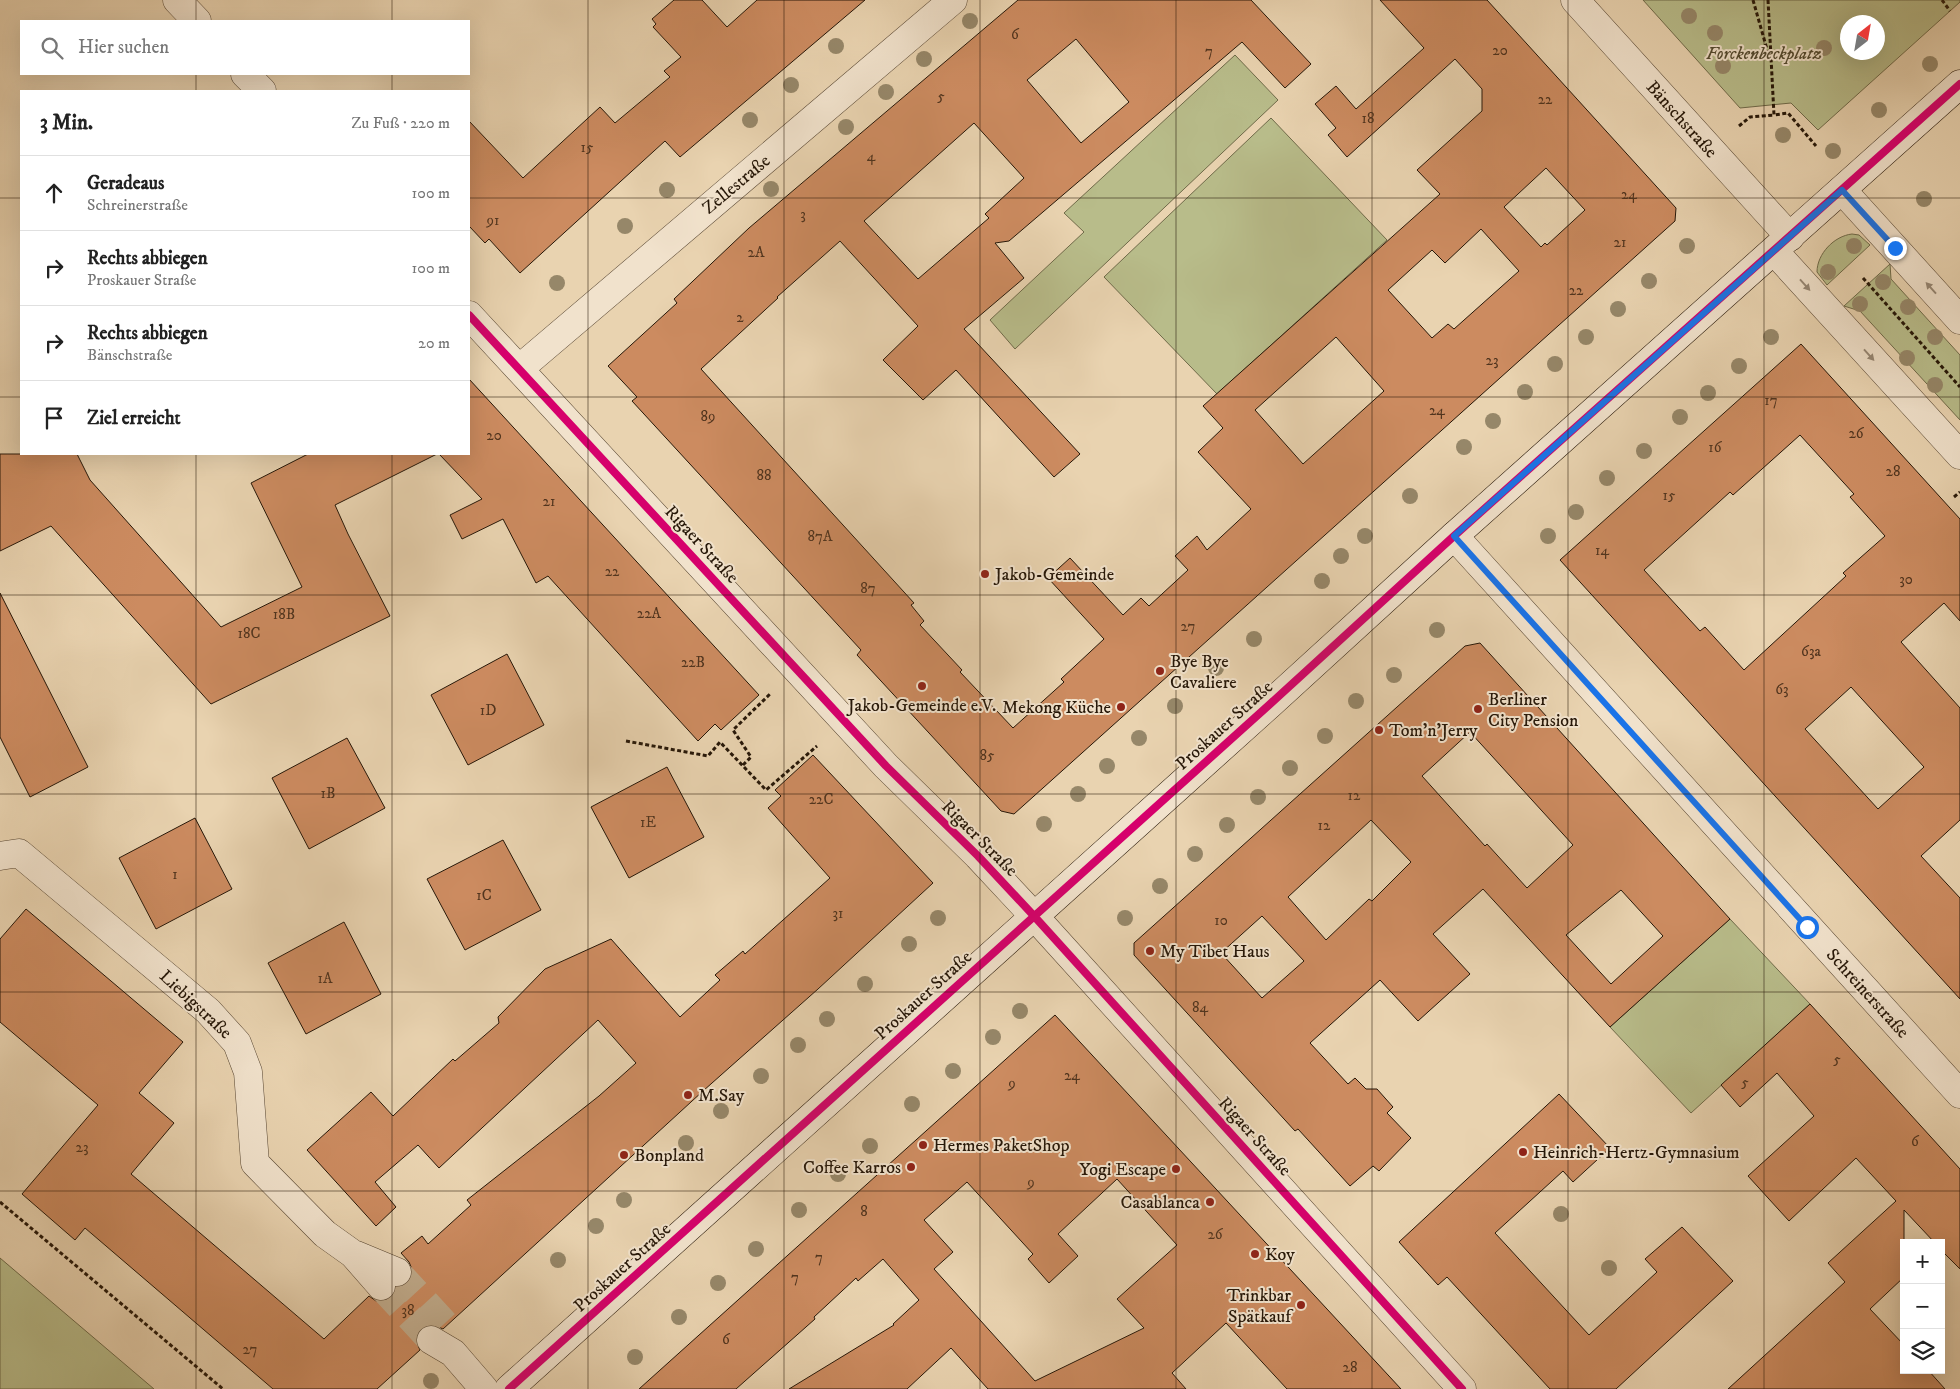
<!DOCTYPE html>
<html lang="de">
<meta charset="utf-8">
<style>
body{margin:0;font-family:"IM FELL DW Pica",serif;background:#f6f6f6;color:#222}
.controls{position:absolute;right:15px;bottom:15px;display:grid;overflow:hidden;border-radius:0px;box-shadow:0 5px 20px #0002}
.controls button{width:45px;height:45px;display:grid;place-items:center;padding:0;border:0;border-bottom:1px solid #e0e0e0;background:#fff;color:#222;font:25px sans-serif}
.compass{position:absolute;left:1840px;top:15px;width:45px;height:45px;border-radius:50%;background:#fff;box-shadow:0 5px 20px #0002;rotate:31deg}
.stop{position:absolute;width:15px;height:15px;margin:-11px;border:4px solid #1a73e8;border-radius:50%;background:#fff}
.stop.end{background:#1a73e8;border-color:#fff;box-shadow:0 1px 5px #0008}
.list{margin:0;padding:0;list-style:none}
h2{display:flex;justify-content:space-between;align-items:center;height:65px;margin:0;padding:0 20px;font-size:21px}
h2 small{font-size:16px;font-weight:400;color:#767676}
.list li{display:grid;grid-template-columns:32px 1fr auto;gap:15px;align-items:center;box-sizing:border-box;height:75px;padding:0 20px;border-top:1px solid #e0e0e0}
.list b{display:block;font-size:19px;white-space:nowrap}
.list p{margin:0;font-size:16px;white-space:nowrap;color:#767676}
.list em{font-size:16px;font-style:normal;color:#767676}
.icon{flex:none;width:28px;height:28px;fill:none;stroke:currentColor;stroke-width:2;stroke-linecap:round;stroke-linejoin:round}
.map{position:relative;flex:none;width:1960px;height:1389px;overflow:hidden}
.search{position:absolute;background:#fff;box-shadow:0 5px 20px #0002;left:20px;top:20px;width:450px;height:55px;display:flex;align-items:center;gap:12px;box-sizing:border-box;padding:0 18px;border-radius:0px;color:#767676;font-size:19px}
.panel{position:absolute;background:#fff;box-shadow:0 5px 20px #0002;left:20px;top:90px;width:450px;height:365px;border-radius:0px}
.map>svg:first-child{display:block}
.green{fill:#b8bc8a;stroke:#6f6a49;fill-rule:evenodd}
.building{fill:#cc8b60;stroke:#261708;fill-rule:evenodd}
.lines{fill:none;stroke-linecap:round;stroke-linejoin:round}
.street-tunnel{stroke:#c2ad8e;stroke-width:28;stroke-dasharray:28 14;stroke-linecap:butt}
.street-casing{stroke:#574632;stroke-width:29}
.secondary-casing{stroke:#261708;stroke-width:29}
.path{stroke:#261708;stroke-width:3;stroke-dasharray:4 2.5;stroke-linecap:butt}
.street{stroke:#f1e2cc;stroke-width:28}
.secondary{stroke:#f1e2cc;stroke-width:28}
.cycleway-casing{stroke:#f1e2cc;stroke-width:11}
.cycleway{stroke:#d6006c;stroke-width:8}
.tree{fill:#968769}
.oneway{fill:#968774}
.route{stroke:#1a73e8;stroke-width:6}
.grid{fill:none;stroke:#261708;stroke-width:1;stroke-opacity:0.55}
.poi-dot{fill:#8f2418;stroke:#f1e2cc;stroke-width:2}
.labels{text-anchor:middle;stroke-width:4;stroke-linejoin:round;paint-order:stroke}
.number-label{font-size:15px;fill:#50341e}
.park-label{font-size:18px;font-style:italic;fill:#52492f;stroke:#f1e2cc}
.street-label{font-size:18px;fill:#261708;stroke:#f1e2cc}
.poi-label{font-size:18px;fill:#261708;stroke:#f1e2cc;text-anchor:start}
</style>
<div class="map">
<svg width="1960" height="1389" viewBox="0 0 1960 1389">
<rect width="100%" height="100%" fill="#e9d3b0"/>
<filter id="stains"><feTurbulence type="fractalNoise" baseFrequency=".004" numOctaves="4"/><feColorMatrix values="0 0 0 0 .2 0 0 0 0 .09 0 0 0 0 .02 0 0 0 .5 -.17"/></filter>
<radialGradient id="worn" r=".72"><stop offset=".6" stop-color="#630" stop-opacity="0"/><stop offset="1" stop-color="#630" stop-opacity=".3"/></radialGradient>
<path class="green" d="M1643 0H1960V2L1818 130 1791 103 1740 108ZM1848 22H1878V52H1848Z
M1235 55 1278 100 1015 349 990 320 1084 232 1064 213Z
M1271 118 1387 240 1217 394 1104 277Z
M1852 234 1859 235 1870 245 1827 285 1817 272C1817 254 1834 236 1852 234Z
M1890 264 1891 279 1960 355V420L1860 311 1844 306Z
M1730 919 1810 1004 1691 1113 1610 1027Z
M0 1258 154 1389H0Z"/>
<path class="building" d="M674 0H702L727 27 757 0H865L680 157 665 141 520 273 489 239 485 243 469 226V121L523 178 600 107 615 123 670 77 664 71 681 57 653 27 656 24 652 19Z
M1018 0H1251L1311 64 1285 88 1242 42 1009 241 995 243 1024 278 964 329 1080 454 1054 477 956 370 923 400 883 360 918 326 840 241 777 297 778 298 701 369 914 603 911 605 924 621 920 625 962 670 960 672 1013 728 1064 682 1061 679 1104 639 1048 578 1070 558 1123 615 1141 598 1149 606 1188 570 1175 556 1197 536 1207 550 1251 509 1198 452 1223 428 1203 406 1440 194 1417 170 1482 111V89L1455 59 1347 157 1328 135 1336 128 1315 104 1336 86 1356 109 1424 48 1380 0H1487L1676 208 1675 221 1014 814 1001 811 857 655 861 650 632 401 637 397 608 366 677 303 674 299 749 228ZM1076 39 1129 102 1081 143 1027 80ZM974 123 1024 178 985 214 989 218 918 279 864 221ZM1546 168 1585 210 1547 245 1545 243 1541 247 1504 207ZM1481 229 1519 271 1454 329 1448 324 1432 338 1388 290 1432 250 1445 263ZM1336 337 1384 391 1303 464 1255 410Z
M1801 344 1960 519V621L1944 603 1901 642 1960 708V820L1921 856 1960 898V999L1560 560ZM1800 435 1854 494 1850 497 1885 536 1843 573 1846 576 1744 670 1705 627 1700 631 1644 570 1730 492 1733 495ZM1851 687 1924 767 1878 809 1805 729Z
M469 379 759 695 721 730 715 724 698 741 548 576 536 583 503 519 462 539 450 515 482 499 439 454H469Z
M0 454H77L90 480 221 627 302 587 251 483 308 454H437L335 505 348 534 390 616 211 704 51 526 0 551Z
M0 593 88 767 30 797 0 737Z
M1480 643 1730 919 1610 1027 1483 889 1433 934 1470 974 1418 1021 1380 980 1310 1043 1348 1084 1355 1078 1366 1089H1377L1393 1107 1387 1113 1411 1138 1379 1171 1373 1166 1350 1186 1298 1129 1295 1131 1134 955V943L1465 646ZM1470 732 1573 845 1527 888 1487 844 1485 846 1422 776ZM1371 820 1411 862 1372 901 1369 899 1326 940 1288 897ZM1621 890 1663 936 1611 984 1566 935ZM1262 916 1304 961 1262 998 1221 953Z
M507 654 544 725 468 765 431 695Z
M347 738 385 808 309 849 272 778Z
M813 755 933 883 818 989 703 1091 443 1329 432 1324 423 1327 417 1332 415 1339 420 1350 377 1389H273L85 1228 75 1240 22 1194 98 1105 0 1022V939L26 909 183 1042 139 1093 174 1123 131 1174 324 1339 369 1296 376 1301H384L392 1297 396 1287 407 1284 412 1278V1269L409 1262 401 1253 422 1236 428 1244 471 1205 467 1200 599 1096 636 1063 598 1020 439 1168 418 1145 375 1182 396 1207 376 1226 307 1150 371 1092 393 1116 453 1059 455 1061 499 1023 498 1017 545 969 611 939 680 1017 720 980 715 975 743 951 745 954 830 878 768 808 781 796 775 790Z
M667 767 704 837 629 878 591 807Z
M195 818 232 889 156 929 119 858Z
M503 840 541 910 465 950 427 879Z
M344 922 381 994 306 1034 268 963Z
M1810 1004 1960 1169V1269L1941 1250V1243H1935L1904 1210V1277L1870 1309 1904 1345V1370H1928L1945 1389H1728L1845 1282 1828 1263 1896 1201 1856 1158 1789 1221 1748 1176 1814 1116 1777 1073 1740 1107 1721 1085Z
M1055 1015 1401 1389H1287L1226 1323 1172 1373 1186 1389H988L951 1348 907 1389H789L894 1325 893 1324 919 1300 883 1259 858 1281 856 1278 814 1317 815 1319 736 1389H639ZM1117 1179 1177 1245 1117 1299 1144 1328 1035 1381 934 1269 953 1252 924 1220 967 1182 1033 1254 1028 1259 1049 1283 1078 1256 1058 1234Z
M1559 1094 1610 1148 1573 1182 1563 1171 1495 1233 1589 1335 1657 1272 1645 1259 1682 1227 1733 1281 1616 1389H1550L1447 1277 1438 1285 1399 1242Z"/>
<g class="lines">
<path class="street-tunnel" d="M397 1272 446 1325
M381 1286 431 1340"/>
<defs>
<path id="street" d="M177 0 197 21
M1575 0 1790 237
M245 74 262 91
M1842 190 1960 320
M1774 251 1960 455
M469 315 886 766 978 856 1034 916 1462 1389
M519 369 953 0
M1454 536 1960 1094
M0 856 19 853 208 1011 237 1043 248 1072 255 1163 325 1234 353 1254 381 1286
M356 1255 397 1272
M431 1340 453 1353 484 1389"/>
<path id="secondary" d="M509 1389 1269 705 1454 536 1960 84"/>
</defs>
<use href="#street" class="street-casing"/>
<use href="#secondary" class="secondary-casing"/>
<path class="path" d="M1753 0 1770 60
M1768 0 1774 115 1788 113 1816 146
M1942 0 1950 11
M1739 126 1750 117 1774 115
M1863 278 1960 387
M1954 497 1960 492
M626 741 708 756 720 742 766 790 817 746
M743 765 751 757 733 730 770 694
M0 1202 223 1389"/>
<use href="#street" class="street"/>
<use href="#secondary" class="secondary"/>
<defs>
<path id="cycleway" d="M469 315 886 766 978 856 1034 916 1462 1389
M509 1389 1269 705 1454 536 1960 84"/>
</defs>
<use href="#cycleway" class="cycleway-casing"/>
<use href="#cycleway" class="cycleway"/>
</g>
<g class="tree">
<circle cx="1689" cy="16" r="8"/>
<circle cx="970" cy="21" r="8"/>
<circle cx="1715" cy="33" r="8"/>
<circle cx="836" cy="46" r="8"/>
<circle cx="1824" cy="48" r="8"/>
<circle cx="924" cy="59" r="8"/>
<circle cx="1930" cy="64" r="8"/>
<circle cx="1723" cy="66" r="8"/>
<circle cx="791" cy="85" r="8"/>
<circle cx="886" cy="92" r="8"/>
<circle cx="1879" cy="110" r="8"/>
<circle cx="750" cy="120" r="8"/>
<circle cx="846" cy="127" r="8"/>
<circle cx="1783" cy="135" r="8"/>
<circle cx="1833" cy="151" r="8"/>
<circle cx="771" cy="189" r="8"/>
<circle cx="667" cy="190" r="8"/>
<circle cx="1924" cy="199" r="8"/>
<circle cx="625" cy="226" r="8"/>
<circle cx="1687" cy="246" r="8"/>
<circle cx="1854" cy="246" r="8"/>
<circle cx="1828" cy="272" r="8"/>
<circle cx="1649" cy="281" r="8"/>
<circle cx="1883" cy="282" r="8"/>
<circle cx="557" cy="283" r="8"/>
<circle cx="1860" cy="304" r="8"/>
<circle cx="1908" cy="307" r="8"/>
<circle cx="1618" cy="309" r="8"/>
<circle cx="1586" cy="337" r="8"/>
<circle cx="1771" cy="337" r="8"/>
<circle cx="1935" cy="337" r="8"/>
<circle cx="1907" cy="358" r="8"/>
<circle cx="1555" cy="364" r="8"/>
<circle cx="1739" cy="366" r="8"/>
<circle cx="1935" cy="385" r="8"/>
<circle cx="1525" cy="392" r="8"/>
<circle cx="1708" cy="393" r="8"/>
<circle cx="1680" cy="417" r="8"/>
<circle cx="1493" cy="421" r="8"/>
<circle cx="1464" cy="447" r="8"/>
<circle cx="1644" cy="451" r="8"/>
<circle cx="1607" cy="478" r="8"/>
<circle cx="1410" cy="496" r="8"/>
<circle cx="1576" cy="512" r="8"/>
<circle cx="1365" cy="536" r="8"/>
<circle cx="1548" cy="536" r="8"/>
<circle cx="1341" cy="556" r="8"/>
<circle cx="1322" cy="581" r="8"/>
<circle cx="1437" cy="630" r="8"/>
<circle cx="1254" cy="639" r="8"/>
<circle cx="1216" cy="668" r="8"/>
<circle cx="1394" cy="675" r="8"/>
<circle cx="1356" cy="701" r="8"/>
<circle cx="1175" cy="706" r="8"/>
<circle cx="1325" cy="736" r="8"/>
<circle cx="1139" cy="738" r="8"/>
<circle cx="1107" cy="766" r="8"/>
<circle cx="1290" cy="768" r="8"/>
<circle cx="1078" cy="794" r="8"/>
<circle cx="1258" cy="797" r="8"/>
<circle cx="1044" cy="824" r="8"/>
<circle cx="1227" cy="825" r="8"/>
<circle cx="1195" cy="854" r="8"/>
<circle cx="1160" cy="886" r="8"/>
<circle cx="938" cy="918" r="8"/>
<circle cx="1125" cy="918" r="8"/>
<circle cx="909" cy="944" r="8"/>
<circle cx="865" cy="984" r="8"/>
<circle cx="1020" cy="1011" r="8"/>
<circle cx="827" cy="1019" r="8"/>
<circle cx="993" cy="1037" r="8"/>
<circle cx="798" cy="1045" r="8"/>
<circle cx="953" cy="1071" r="8"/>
<circle cx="761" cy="1076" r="8"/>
<circle cx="912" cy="1104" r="8"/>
<circle cx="721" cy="1111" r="8"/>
<circle cx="686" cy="1143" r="8"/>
<circle cx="870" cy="1146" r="8"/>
<circle cx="838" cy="1174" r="8"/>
<circle cx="624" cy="1200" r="8"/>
<circle cx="799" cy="1210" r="8"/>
<circle cx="1561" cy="1214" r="8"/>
<circle cx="596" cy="1226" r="8"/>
<circle cx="756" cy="1249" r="8"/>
<circle cx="558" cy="1260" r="8"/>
<circle cx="1609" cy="1268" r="8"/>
<circle cx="718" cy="1283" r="8"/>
<circle cx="679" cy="1317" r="8"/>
<circle cx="635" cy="1357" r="8"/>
<circle cx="431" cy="1381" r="8"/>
</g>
<defs><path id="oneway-solid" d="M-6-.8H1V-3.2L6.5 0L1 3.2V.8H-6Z" transform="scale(1.25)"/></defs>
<g class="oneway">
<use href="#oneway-solid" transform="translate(1805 285) rotate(48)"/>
<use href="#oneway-solid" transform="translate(1931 288) rotate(-132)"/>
<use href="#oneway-solid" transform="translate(1869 355) rotate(48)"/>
</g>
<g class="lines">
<path class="route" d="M1807 927 1454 536 1842 190 1895 248"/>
</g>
<path class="grid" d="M196 0V21M392 0V21M588 0V1389M784 0V1389M980 0V1389M1176 0V1389M1372 0V1389M1568 0V1389M1764 0V1389M196 74V91M392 74V91M0 198H21M469 198H1960M0 397H21M469 397H1960M196 454V1389M392 454V1389M0 595H1960M0 794H1960M0 992H1960M0 1191H1960"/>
<g class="poi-dot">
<circle cx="985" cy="574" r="5"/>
<circle cx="1160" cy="671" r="5"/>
<circle cx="922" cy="686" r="5"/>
<circle cx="1121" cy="707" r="5"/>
<circle cx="1478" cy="709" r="5"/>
<circle cx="1379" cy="730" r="5"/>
<circle cx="1150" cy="951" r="5"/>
<circle cx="688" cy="1095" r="5"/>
<circle cx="923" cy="1145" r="5"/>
<circle cx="1523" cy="1152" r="5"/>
<circle cx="624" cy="1155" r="5"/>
<circle cx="911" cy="1167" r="5"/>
<circle cx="1176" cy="1169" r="5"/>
<circle cx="1210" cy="1202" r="5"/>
<circle cx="1255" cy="1254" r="5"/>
<circle cx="1301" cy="1305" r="5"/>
</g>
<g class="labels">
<g class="number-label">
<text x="1015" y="39">6</text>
<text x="1500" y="55">20</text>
<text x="1209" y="56">7</text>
<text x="941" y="101">5</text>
<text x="1545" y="104">22</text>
<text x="1368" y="123">18</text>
<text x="587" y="152">15</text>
<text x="871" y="161">4</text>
<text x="1629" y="199">24</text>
<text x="803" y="219">3</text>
<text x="493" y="225">91</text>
<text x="1620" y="247">21</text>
<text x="756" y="257">2A</text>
<text x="1576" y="295">22</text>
<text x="740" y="322">2</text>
<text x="1492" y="365">23</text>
<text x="1771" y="405">17</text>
<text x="1437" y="415">24</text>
<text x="708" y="421">89</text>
<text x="1856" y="438">26</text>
<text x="494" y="440">20</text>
<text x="1715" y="452">16</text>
<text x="1893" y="476">28</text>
<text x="764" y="480">88</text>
<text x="1669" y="500">15</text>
<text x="549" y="506">21</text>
<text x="820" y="541">87A</text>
<text x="1602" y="555">14</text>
<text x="612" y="576">22</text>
<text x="1906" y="584">30</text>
<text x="868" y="593">87</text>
<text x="649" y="618">22A</text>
<text x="284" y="619">18B</text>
<text x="1188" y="631">27</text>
<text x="249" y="638">18C</text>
<text x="1811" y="656">63a</text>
<text x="693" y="667">22B</text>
<text x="1782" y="694">63</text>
<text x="488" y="715">1D</text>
<text x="987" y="760">85</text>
<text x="328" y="798">1B</text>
<text x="1354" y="800">12</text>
<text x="821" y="804">22C</text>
<text x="648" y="827">1E</text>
<text x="1324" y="830">12</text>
<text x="175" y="879">1</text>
<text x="484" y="900">1C</text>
<text x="838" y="918">31</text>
<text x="1221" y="925">10</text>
<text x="325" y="983">1A</text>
<text x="1200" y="1012">84</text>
<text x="1837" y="1064">5</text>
<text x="1072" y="1080">24</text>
<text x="1745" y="1087">5</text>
<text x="1012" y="1088">9</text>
<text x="1915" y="1146">6</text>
<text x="82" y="1152">23</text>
<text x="1031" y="1187">9</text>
<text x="864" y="1216">8</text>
<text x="1215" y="1239">26</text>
<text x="819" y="1262">7</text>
<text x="795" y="1282">7</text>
<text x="408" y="1315">38</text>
<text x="726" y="1344">6</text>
<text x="250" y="1354">27</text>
<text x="1350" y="1372">28</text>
</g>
<g class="park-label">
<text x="1764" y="59">Forckenbeckplatz</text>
</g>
<g class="street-label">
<text transform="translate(1682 119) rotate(48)" y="6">Bänschstraße</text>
<text transform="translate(736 184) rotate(-40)" y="6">Zellestraße</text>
<text transform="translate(702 544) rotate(47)" y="6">Rigaer Straße</text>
<text transform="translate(1224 725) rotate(-42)" y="6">Proskauer Straße</text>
<text transform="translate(980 838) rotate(45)" y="6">Rigaer Straße</text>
<text transform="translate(1868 993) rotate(48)" y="6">Schreinerstraße</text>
<text transform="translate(923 995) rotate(-42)" y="6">Proskauer Straße</text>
<text transform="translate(196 1004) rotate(43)" y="6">Liebigstraße</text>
<text transform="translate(1255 1136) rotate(48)" y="6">Rigaer Straße</text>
<text transform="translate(622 1267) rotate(-42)" y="6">Proskauer Straße</text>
</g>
<g class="poi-label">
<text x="995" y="580">Jakob-Gemeinde</text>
<text x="1170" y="667">Bye Bye<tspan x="1170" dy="21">Cavaliere</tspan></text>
<text x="1488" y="705">Berliner<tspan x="1488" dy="21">City Pension</tspan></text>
<text x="922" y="711" text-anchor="middle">Jakob-Gemeinde e.V.</text>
<text x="1111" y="713" text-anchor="end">Mekong Küche</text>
<text x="1389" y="736">Tom’n’Jerry</text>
<text x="1160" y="957">My Tibet Haus</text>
<text x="698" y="1101">M.Say</text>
<text x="933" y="1151">Hermes PaketShop</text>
<text x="1533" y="1158">Heinrich-Hertz-Gymnasium</text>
<text x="634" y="1161">Bonpland</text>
<text x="901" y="1173" text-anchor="end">Coffee Karros</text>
<text x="1166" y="1175" text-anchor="end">Yogi Escape</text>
<text x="1200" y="1208" text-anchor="end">Casablanca</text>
<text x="1265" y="1260">Koy</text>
<text x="1291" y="1301" text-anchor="end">Trinkbar<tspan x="1291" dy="21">Spätkauf</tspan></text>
</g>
</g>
<rect width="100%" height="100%" filter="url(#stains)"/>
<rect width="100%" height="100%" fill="url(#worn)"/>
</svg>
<div class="controls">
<button>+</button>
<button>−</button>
<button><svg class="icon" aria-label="layers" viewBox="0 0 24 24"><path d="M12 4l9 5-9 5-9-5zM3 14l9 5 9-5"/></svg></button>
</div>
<svg class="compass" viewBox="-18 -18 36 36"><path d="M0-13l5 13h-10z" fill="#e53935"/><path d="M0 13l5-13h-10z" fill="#767676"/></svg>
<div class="stop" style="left:1807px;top:927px"></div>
<div class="stop end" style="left:1895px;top:248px"></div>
<div class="search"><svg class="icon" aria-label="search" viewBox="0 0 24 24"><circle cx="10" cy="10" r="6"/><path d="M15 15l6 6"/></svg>Hier suchen</div>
<section class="panel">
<h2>3 Min.<small>Zu Fuß · 220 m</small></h2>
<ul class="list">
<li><svg class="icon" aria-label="ahead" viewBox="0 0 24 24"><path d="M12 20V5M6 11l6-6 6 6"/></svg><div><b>Geradeaus</b><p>Schreinerstraße</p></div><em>100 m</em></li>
<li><svg class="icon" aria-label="right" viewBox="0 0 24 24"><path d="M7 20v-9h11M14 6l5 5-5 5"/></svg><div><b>Rechts abbiegen</b><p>Proskauer Straße</p></div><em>100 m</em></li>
<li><svg class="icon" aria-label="right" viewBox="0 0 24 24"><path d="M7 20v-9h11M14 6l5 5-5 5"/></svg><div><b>Rechts abbiegen</b><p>Bänschstraße</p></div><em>20 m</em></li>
<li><svg class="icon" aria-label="arrive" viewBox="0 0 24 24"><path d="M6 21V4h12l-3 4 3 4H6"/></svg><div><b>Ziel erreicht</b></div></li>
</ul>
</section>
</div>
